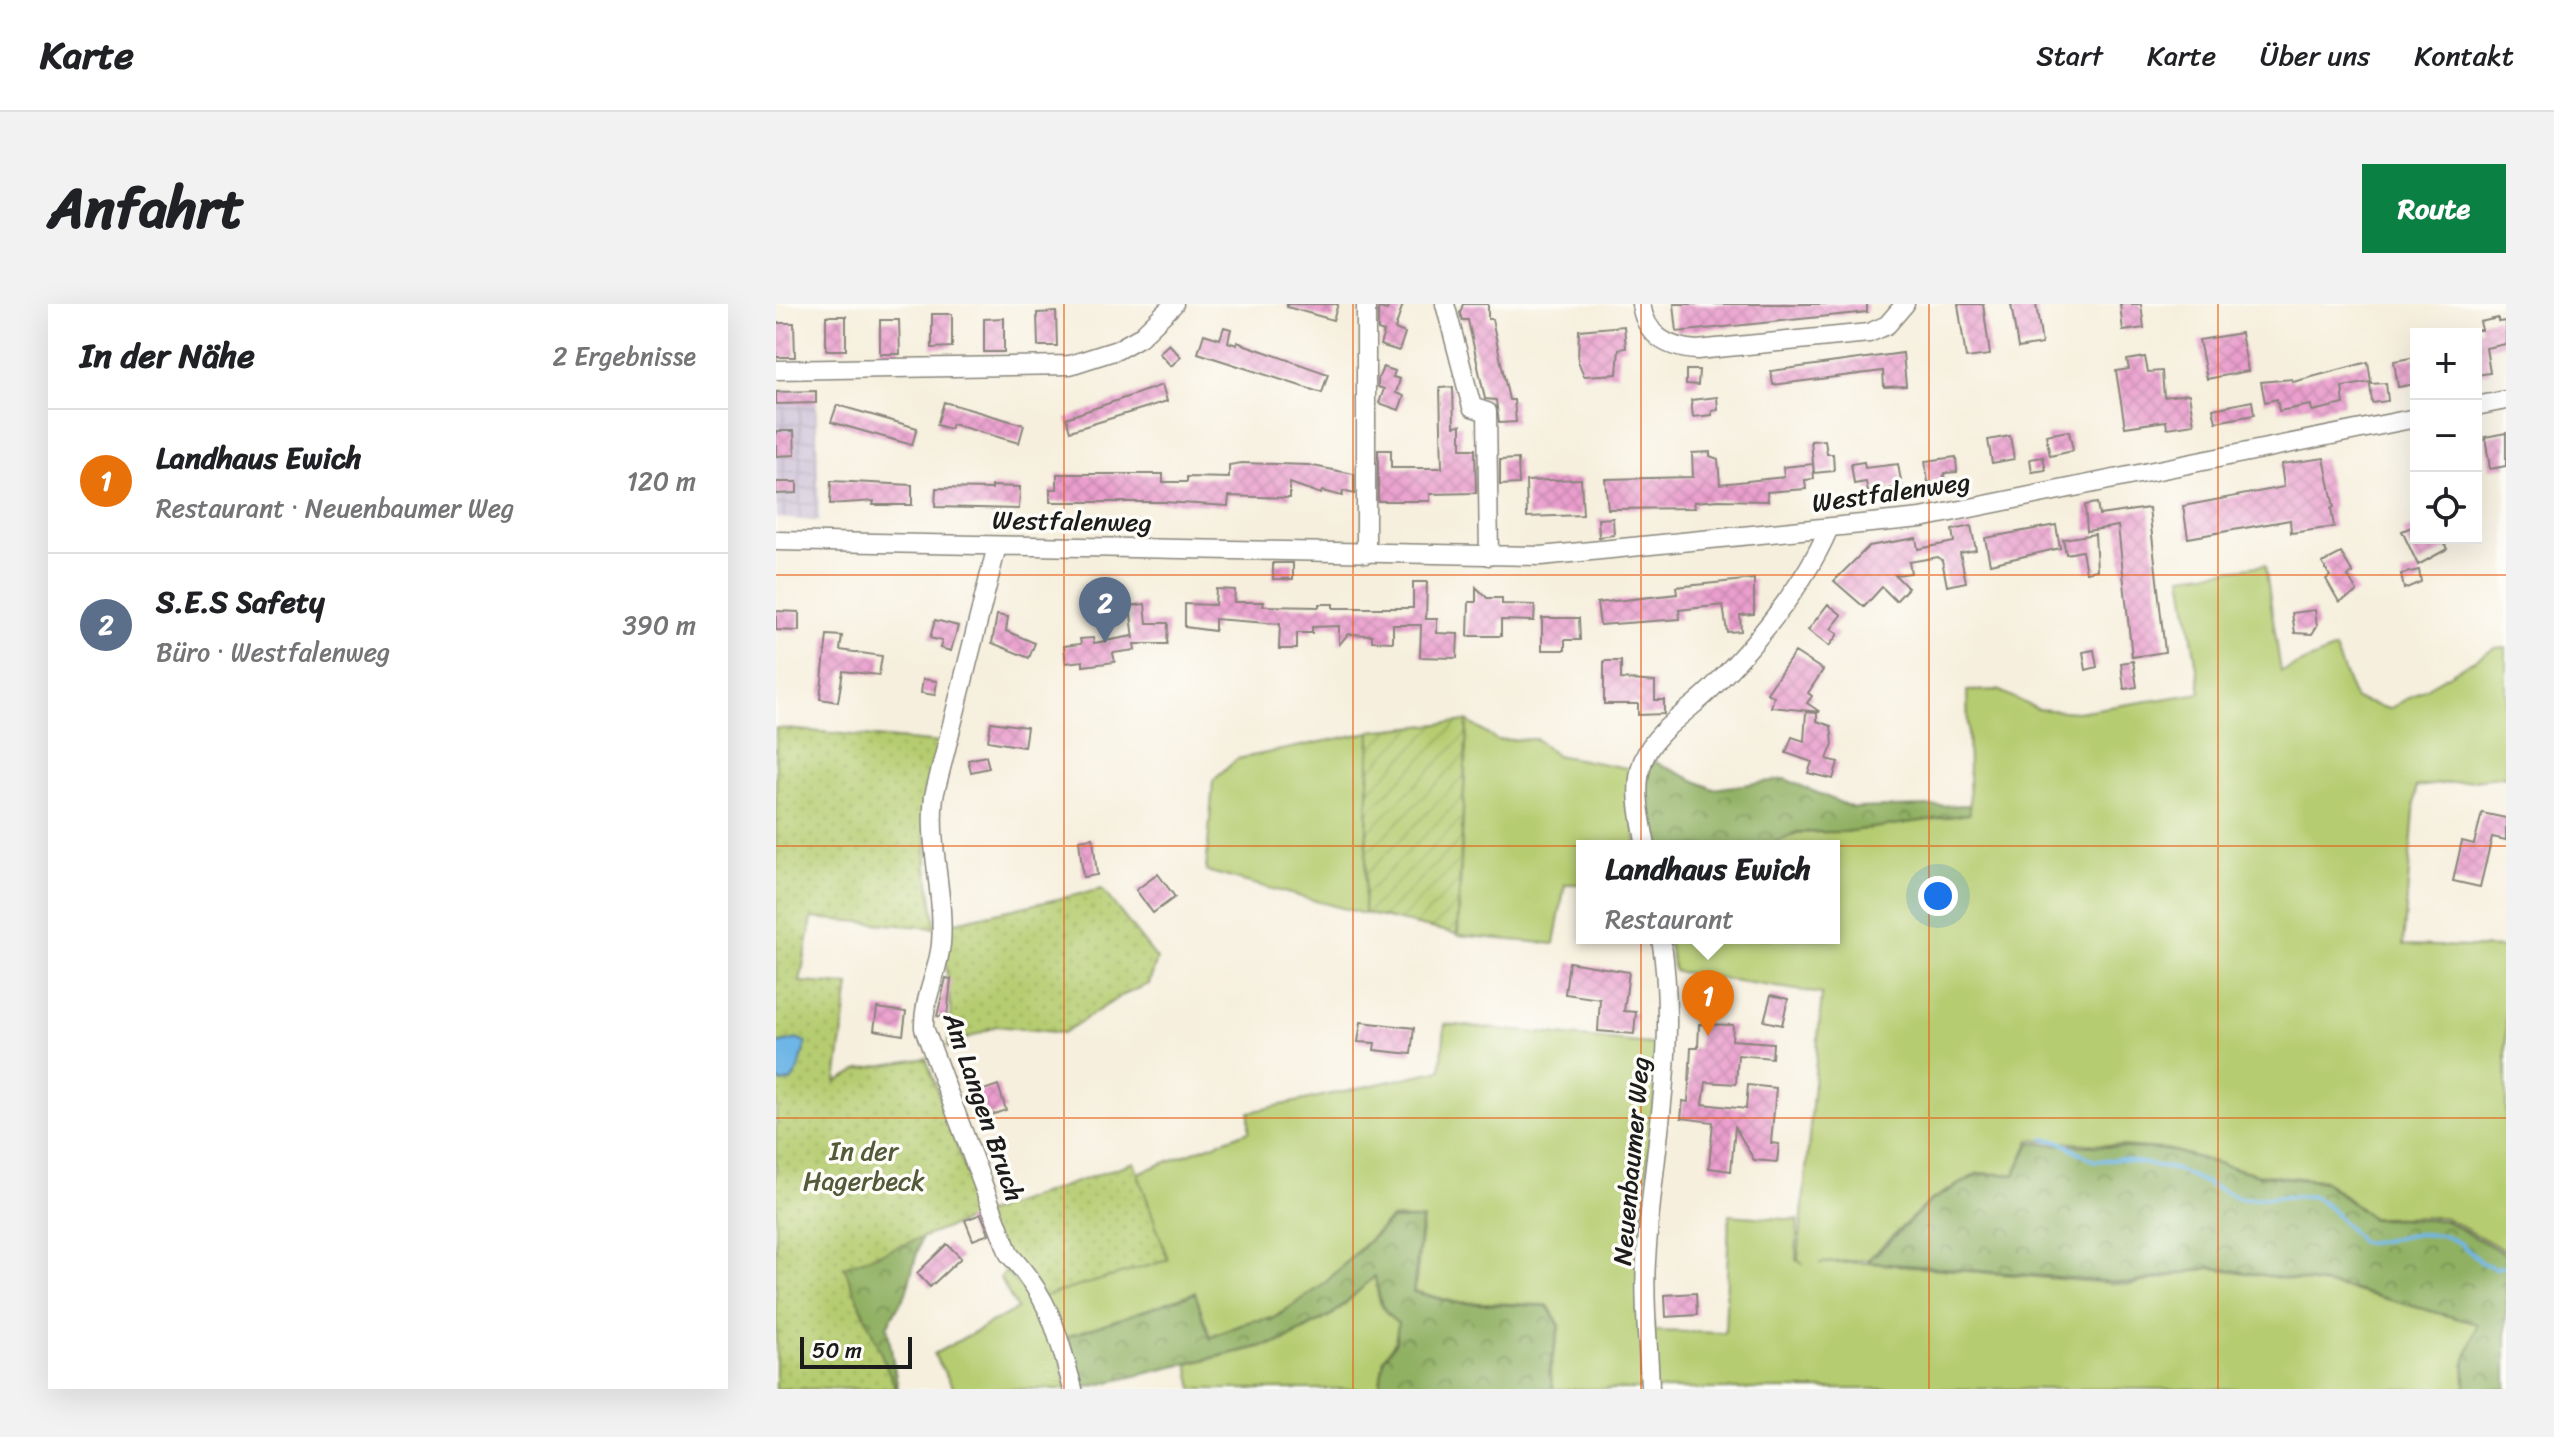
<!DOCTYPE html>
<html lang="de">
<meta charset="utf-8">
<style>
body{margin:0;font-family:Sriracha,sans-serif;background:#f2f2f2;color:#202124}
.controls{position:absolute;right:24px;top:24px;display:grid;overflow:hidden;border-radius:0px;box-shadow:0 8px 32px #0002}
.controls button{width:72px;height:72px;display:grid;place-items:center;padding:0;border:0;border-bottom:2px solid #e0e0e0;background:#fff;color:#202124;font:40px sans-serif}
.scale{position:absolute;left:24px;bottom:20px;width:112px;box-sizing:border-box;padding-left:8px;border:4px solid #1c1c1c;border-top:0;font-size:22px;line-height:28px;white-space:nowrap;color:#1c1c1c;-webkit-text-stroke:6px #fdfcf7;paint-order:stroke}
.you{position:absolute;left:1162px;top:592px;width:28px;height:28px;margin:-20px;border:6px solid #fff;border-radius:50%;background:#1a73e8;box-shadow:0 0 0 12px #1a73e833}
.badge{display:grid;place-items:center;width:52px;height:52px;border-radius:50%;background:#0b8043;color:#fff;font-size:26px;font-weight:700}
.pin{position:absolute;translate:-50% -66px;filter:drop-shadow(0 2px 4px #0008)}
.pin::after{content:'';position:absolute;top:42px;width:28px;height:24px;background:inherit;clip-path:polygon(0 0,100% 0,50% 100%)}
.popup{position:absolute;left:800px;top:536px;width:264px;height:104px;box-sizing:border-box;display:grid;place-content:center;border-radius:0px;background:#fff;filter:drop-shadow(0 2px 6px #0005);font-size:26px;white-space:nowrap;color:#757577}
.popup b{font-size:30px;color:#202124}
.popup::after{content:'';position:absolute;left:50%;top:100%;margin-left:-16px;border:16px solid transparent;border-top-color:#fff}
.list{margin:0;padding:0;list-style:none}
h2{display:flex;justify-content:space-between;align-items:center;height:104px;margin:0;padding:0 32px;font-size:34px}
h2 small{font-size:26px;font-weight:400;color:#757577}
.list li{display:grid;grid-template-columns:52px 1fr auto;gap:24px;align-items:center;box-sizing:border-box;height:144px;padding:0 32px;border-top:2px solid #e0e0e0}
.list b{display:block;font-size:30px;white-space:nowrap}
.list p{margin:0;font-size:26px;white-space:nowrap;color:#757577}
.list em{font-size:26px;font-style:normal;color:#757577}
.icon{flex:none;width:44px;height:44px;fill:none;stroke:currentColor;stroke-width:2;stroke-linecap:round;stroke-linejoin:round}
.map{position:relative;flex:none;width:1730px;height:1085px;overflow:hidden;border-radius:0px}
header{display:flex;align-items:center;gap:48px;box-sizing:border-box;height:112px;padding:0 40px;background:#fff;border-bottom:2px solid #e0e0e0}
header strong{font-size:38px}
nav{display:flex;gap:44px;margin-inline-start:auto;font-size:28px}
.intro{display:flex;align-items:center;justify-content:space-between;box-sizing:border-box;height:192px;padding:0 48px}
h1{margin:0;font-size:56px}
.button{padding:20px 36px;border-radius:0px;background:#0b8043;color:#fff;font-size:28px;font-weight:700}
main{display:flex;gap:48px;padding:0 48px}
aside{flex:1;background:#fff;border-radius:0px;box-shadow:0 8px 32px #0002}
.map>svg:first-child{display:block}
.industrial{fill:url(#industrial-grid)}
.grass{fill:#b5cc70;stroke:#687446;stroke-width:2}
.forest{fill:url(#forest-crowns);stroke:#56663f;stroke-width:2}
.park{fill:url(#park-dots);stroke:#687446;stroke-width:2}
.garden{fill:url(#garden-furrows);stroke:#687446;stroke-width:2}
.water{fill:#6eb6e6;stroke:#456981;stroke-width:2}
.lines{fill:none;stroke-linecap:round;stroke-linejoin:round}
.stream{stroke:#6eb6e6;stroke-width:4}
.building{fill:url(#building-cross-hatch)}
.minor-casing{stroke:#89867c;stroke-width:21}
.minor{stroke:#fff;stroke-width:18}
.grid{fill:none;stroke:#e8590c;stroke-width:2;stroke-opacity:0.55}
.labels{text-anchor:middle;stroke-width:7;stroke-linejoin:round;paint-order:stroke}
.street-label{font-size:26px;fill:#1c1c1c;stroke:#fdfcf7}
.park-label{font-size:26px;fill:#525a39;stroke:#fdfcf7}
</style>
<header>
<strong>Karte</strong>
<nav><a>Start</a><a>Karte</a><a>Über uns</a><a>Kontakt</a></nav>
</header>
<div class="intro"><h1>Anfahrt</h1><a class="button">Route</a></div>
<main>
<aside>
<h2>In der Nähe<small>2 Ergebnisse</small></h2>
<ul class="list">
<li><span class="badge" style="background:#e8710a">1</span><div><b>Landhaus Ewich</b><p>Restaurant · Neuenbaumer Weg</p></div><em>120 m</em></li>
<li><span class="badge" style="background:#5c6f8a">2</span><div><b>S.E.S Safety</b><p>Büro · Westfalenweg</p></div><em>390 m</em></li>
</ul>
</aside>
<div class="map">
<svg width="1730" height="1085" viewBox="0 0 1730 1085">
<defs>
<pattern id="industrial-grid" width="8" height="8" patternUnits="userSpaceOnUse" patternTransform="scale(2)"><rect width="8" height="8" fill="#cabfd6"/><path d="M0 4h8M4 0v8" fill="none" stroke="#ada4b7"/></pattern>
<pattern id="forest-crowns" width="20" height="18" patternUnits="userSpaceOnUse" patternTransform="scale(2)"><rect width="20" height="18" fill="#90b062"/><path d="M2 6a3 3 0 1 1 6 0M12 15a3 3 0 1 1 6 0" fill="none" stroke="#758e50"/></pattern>
<pattern id="park-dots" width="8" height="8" patternUnits="userSpaceOnUse" patternTransform="scale(2)"><rect width="8" height="8" fill="#b5cc70"/><path d="M2 2h.1M6 6h.1" fill="none" stroke="#9baf60" stroke-width="1.8" stroke-linecap="round"/></pattern>
<pattern id="garden-furrows" width="10" height="10" patternUnits="userSpaceOnUse" patternTransform="scale(2)"><rect width="10" height="10" fill="#b5cc70"/><path d="M-1 1l2-2M0 10L10 0M9 11l2-2" fill="none" stroke="#9baf60"/></pattern>
<pattern id="building-cross-hatch" width="8" height="8" patternUnits="userSpaceOnUse" patternTransform="scale(2)"><rect width="8" height="8" fill="#ea9ecd"/><path d="M0 0l8 8M0 8l8-8" fill="none" stroke="#c888af"/></pattern>
</defs>
<rect width="100%" height="100%" fill="#fdfcf7"/>
<filter id="ink" filterUnits="userSpaceOnUse"><feTurbulence type="fractalNoise" baseFrequency=".0125" numOctaves="2"/><feDisplacementMap in="SourceGraphic" scale="16" xChannelSelector="R" yChannelSelector="G"/><feConvolveMatrix kernelMatrix="1 2 1 2 8 2 1 2 1" color-interpolation-filters="sRGB"/></filter>
<filter id="wash" filterUnits="userSpaceOnUse"><feTurbulence type="fractalNoise" baseFrequency=".006" numOctaves="4" result="noise"/><feDisplacementMap in="SourceGraphic" scale="32" xChannelSelector="R" yChannelSelector="G"/><feGaussianBlur stdDeviation="1.8" result="paint"/><feColorMatrix in="noise" values="0 0 0 0 0 0 0 0 0 0 0 0 0 0 0 0 0 1.4 0 .05"/><feComposite in="paint" operator="in"/></filter>
<g filter="url(#wash)">
<rect width="100%" height="100%" fill="#f6efdd"/>
<path class="industrial" d="M0 86 40 87 43 217 0 214Z"/>
<path class="grass" d="M1489 261 1505 368 1559 345 1579 395 1613 405 1719 344 1730 343V472L1640 483 1627 641 1730 644V947L1668 913 1596 914 1548 876 1482 870 1392 845 1254 836 1238 870 1202 869 1154 896 1091 956 1043 959H1091L1354 981 1435 964 1569 984 1702 1020 1688 1061 1689 1085H778L774 1067 784 1021 772 1001 679 998 639 987 647 915 615 914 547 981 497 1014 475 1017 434 1033 419 988 281 1039 291 1085H178L158 1050 241 1005 224 974 235 960 359 870 473 827V808L665 766 669 720 884 741 861 963 879 1027 949 1029 953 911 1022 916 1020 956 1028 960 1022 956 1046 690 898 667 892 634H1058V542H993L1021 529 1069 528 1194 510 1191 387 1222 386 1261 405 1301 408 1425 389 1406 272Z
M691 417 721 436 760 435 780 451 856 465 855 493 861 542H806V580H789L778 640 682 631Z
M594 428 588 610 430 567 437 477 461 455Z
M599 972C601 992 604 1009 622 1019L619 1037 608 1055 603 1085H417L412 1060 507 1038 558 1010Z"/>
<path class="forest" d="M875 456 937 485 1009 475 1077 504 1193 501V510L1069 528H1021L993 542H875L867 498Z
M1254 839 1392 846 1483 871 1548 878 1596 915 1668 916 1730 950V1085H1689V1060L1702 1020 1568 983 1435 963 1355 979 1092 958 1155 897 1203 870 1239 871Z
M646 915 637 988 678 999 771 1002 783 1021 773 1067 777 1085H603L608 1055 620 1038 622 1019C604 1008 603 992 599 972L558 1009 507 1037 304 1085 292 1032 419 989 434 1034 475 1017 497 1015 547 981 615 916Z
M146 931 130 989 111 1022 122 1085H0V1053L21 974Z"/>
<path class="park" d="M0 424 164 439 150 520 151 564 160 624 36 614 24 678 73 681 60 778 84 765 150 754 205 911 358 858 392 956 256 996 228 966 205 911 68 963 120 1085H0Z
M326 585 381 655 373 680 345 692 287 729 220 722 172 743 175 709 166 621Z"/>
<path class="garden" d="M691 417 681 630 588 609 595 427Z"/>
<path class="water" d="M22 735 30 738 23 765 15 777 6 779 0 774V740Z"/>
<g class="lines">
<path class="stream" d="M1268 835 1283 837 1318 857 1344 855 1402 866 1465 895 1537 892 1554 904 1585 938 1595 939 1642 930 1666 931 1684 939 1705 958 1719 964 1730 962"/>
</g>
<g id="blocks">
<path class="building" d="M511 0H562L557 16 511 3Z
M613 0H627L619 25 629 29 623 47 604 41 608 28 602 26V7L603 4 611 6Z
M687 0H712V15H716L733 96H738L740 118 723 119 720 96 709 95 692 16H686L684 9Z
M898 0H1091V8L901 28Z
M1182 0H1207L1214 51 1190 54Z
M1235 0H1260L1266 40 1242 44Z
M1344 0H1365L1368 24 1347 27Z
M280 8 281 42H262L261 9Z
M156 10H176V43L156 44Z
M50 12H70V46H50Z
M228 14V48H208V15Z
M1722 14V18L1730 17V40L1710 44 1714 69 1700 71V26H1706L1704 18Z
M104 16H123L124 50H104Z
M0 19H18L19 53H0Z
M848 22 850 44 843 45 841 70 808 72 802 57 803 26Z
M448 23 455 25 452 38 461 41V38L552 70 546 89 422 49 428 30 444 35Z
M1465 29 1472 67 1431 75 1423 36Z
M393 40 405 53 395 62 383 49Z
M1127 49 1130 82 1108 83 1107 67 997 81 995 67Z
M1369 53 1372 68 1386 67 1388 93 1413 90 1418 120 1391 124 1390 117 1349 123 1340 67 1353 65 1351 56Z
M1640 53V80L1622 83 1618 57Z
M1592 58 1595 78 1566 83 1568 100 1536 107 1535 101 1503 107 1501 95 1489 98 1485 78 1516 75 1517 78Z
M607 63 619 67 617 73 624 75 620 89 628 92 623 106 603 99 608 85 602 83V75Z
M910 66H923L922 81 910 80Z
M1610 79 1612 97 1596 99 1594 80Z
M386 81 391 97 294 127 290 114Z
M677 83 678 122 685 121V145H699L700 189 654 190V197H602V146H615V164H666L664 84Z
M40 87V99L0 100V88Z
M941 93 942 106 936 107V111L917 113 915 96Z
M1476 97 1478 111 1440 118 1437 105Z
M168 98 248 121 243 139 176 120 174 125 161 121Z
M61 101 141 124 136 141 55 118Z
M0 127H18L19 151 0 152Z
M1293 127 1297 147 1274 152 1270 131Z
M1730 129V162L1714 165 1709 133Z
M1234 132 1238 155 1216 159 1212 136Z
M1049 136 1051 150H1057L1058 167 1038 169 1035 137Z
M934 148V152L942 155 944 180 1008 173 1007 163 1037 160 1038 175 1029 176 1030 185 991 188 992 197 943 196 918 198 919 204 832 205 829 175 917 173 916 149Z
M1180 153 1181 168 1169 169 1165 180 1152 178 1149 157Z
M1267 153 1270 166 1256 168 1254 155Z
M1548 154 1558 203 1555 204 1558 223 1515 229 1514 216 1412 234 1407 202 1508 183 1505 160Z
M742 155 743 180 724 181V156Z
M1088 158 1089 164 1122 160 1126 183 1092 188 1090 178 1078 180 1075 160Z
M466 159 532 161 578 170V190L567 187 566 192 546 187 545 190 514 179V194L453 192 452 202 388 198H274V185H281V170H387V178H411V173L453 174V161Z
M805 175 807 211 751 213 750 177Z
M55 177 136 181V201H97L98 197 54 200Z
M0 178H21V189L0 190Z
M216 182 244 183 243 205 159 203 160 184 216 185Z
M1321 199 1323 211 1373 204 1389 348 1356 353 1342 222 1311 227 1309 201Z
M837 214 838 231 823 233 822 215Z
M1280 221 1284 244 1214 260 1209 234Z
M1640 221V234H1666L1671 245 1642 261 1626 227Z
M1195 222 1200 246 1184 249 1190 278 1171 282 1166 256 1162 253 1133 258 1135 269 1119 271 1132 284 1120 297 1106 283 1088 303 1058 277 1093 242 1140 234 1142 245 1178 238 1176 226Z
M1319 230 1321 266 1310 268 1306 247 1290 250 1287 235Z
M1565 249 1577 269 1572 272 1581 288 1563 298 1550 275 1554 272 1546 259Z
M497 259H517V275H497Z
M1643 266 1645 278 1628 285 1625 270Z
M978 275V310L964 311 965 327 951 328 947 301 903 306 904 315 824 321 821 299 901 290 900 283Z
M637 278H651L650 315H661V329L682 330 681 354 644 353 645 321H617V338L596 337V331L572 330 563 341V322L536 323V329H521V345H503L504 320 439 315V327L409 323V300L439 301 440 285 459 286 458 298H488L487 302 543 303V300H557V304H637Z
M700 283 711 294H726V300L759 301 758 317 725 316V332H692L693 298H700Z
M369 300 371 319H392L391 340H358L359 346 337 349 339 358 307 362V357L290 359 288 342 305 340 304 335 317 334 318 339 357 332 358 335 354 302Z
M1052 300 1066 311 1055 325 1062 330 1053 342 1032 326Z
M1539 306 1541 322 1536 330 1519 329 1516 309Z
M0 307 23 308V327L0 326Z
M221 311 232 313 230 327 259 339 253 354 216 339Z
M766 314H803L804 336H789V346H766Z
M159 316 182 322 175 347 164 344 166 337 154 334Z
M51 331 66 332 64 346 106 352 103 371 67 367 62 398 44 395Z
M1318 346 1321 363 1310 366 1307 348Z
M1019 348 1047 366 1032 389 1036 392 1031 399 1044 408 995 403 998 393 991 389Z
M828 357H845V375L879 378V396H888V410L862 411V400H828Z
M1357 357 1361 383 1348 385 1345 359Z
M147 375 161 377 159 391 145 389Z
M1030 408 1041 409V417L1055 422 1057 440 1051 455 1062 458 1057 475 1032 469 1036 458 1010 449 1016 433 1028 437Z
M215 418 251 423 248 443 212 437Z
M210 452 213 464 195 468 192 456Z
M1706 509 1730 514V536L1716 533 1704 583 1677 577 1686 537 1698 540Z
M317 534 321 571 307 573 303 536Z
M382 570 399 593 377 609 360 586Z
M793 658 853 668 848 707 860 708 858 730 822 727 824 695 789 690Z
M170 674 175 675 171 713 161 712Z
M995 691 1012 695 1006 721 988 717Z
M101 704 130 708 127 731 98 726Z
M585 718 638 724 635 750 598 746 599 739 582 738Z
M923 720 957 721 956 736 997 739 996 754 962 751 960 780 930 778 927 800 970 805 972 781 1000 784 995 839 1003 840 1001 858 978 856 959 823 955 867 933 864 937 818 905 814 907 797 912 798 915 744H922Z
M222 781 230 806 207 814 199 789Z
M205 910 213 930 197 936 189 916Z
M171 940 185 954 154 983 141 969Z
M920 989 921 1011 890 1013 889 991Z"/>
</g>
</g>
<g filter="url(#ink)">
<use href="#blocks" fill-opacity="0" stroke="#89867c" stroke-width="2"/>
<g class="lines">
<defs>
<path id="minor" d="M669 0 696 103 711 108 713 252
M865 0C870 32 891 44 921 46L1093 29 1111 21 1129 0
M0 66 294 61 341 46 364 33 398 0
M1700 102 1730 96
M0 237 765 252 1145 214 1640 114
M221 242 158 492C152 542 169 590 165 640 162 670 147 694 148 724L233 950C275 996 281 1027 297 1085
M590 250V0
M870 542C865 515 857 484 867 457 879 425 916 406 938 382 982 337 1028 283 1053 224
M874 1085C873 1043 867 999 870 957 876 848 903 743 885 634"/>
</defs>
<use href="#minor" class="minor-casing"/>
<use href="#minor" class="minor"/>
</g>
</g>
<path class="grid" d="M288 0V1085M577 0V1085M865 0V1085M1153 0V1085M1442 0V1085M0 271H1730M0 542H1730M0 814H1730"/>
<g class="labels">
<g class="street-label">
<text transform="translate(1115 188) rotate(-8)" y="9">Westfalenweg</text>
<text transform="translate(296 217) rotate(1)" y="9">Westfalenweg</text>
<text transform="translate(208 803) rotate(71)" y="9">Am Langen Bruch</text>
<text transform="translate(855 857) rotate(-85)" y="9">Neuenbaumer Weg</text>
</g>
<g class="park-label">
<text x="88" y="856">In der<tspan x="88" dy="30">Hagerbeck</tspan></text>
</g>
</g>
</svg>
<div class="controls">
<button>+</button>
<button>−</button>
<button><svg class="icon" aria-label="locate" viewBox="0 0 24 24"><circle cx="12" cy="12" r="6"/><path d="M12 2v4M12 18v4M2 12h4M18 12h4"/></svg></button>
</div>
<div class="scale">50 m</div>
<div class="you"></div>
<div class="pin badge" style="left:932px;top:732px;background:#e8710a">1</div>
<div class="popup"><b>Landhaus Ewich</b>Restaurant</div>
<div class="pin badge" style="left:329px;top:339px;background:#5c6f8a">2</div>
</div>
</main>
